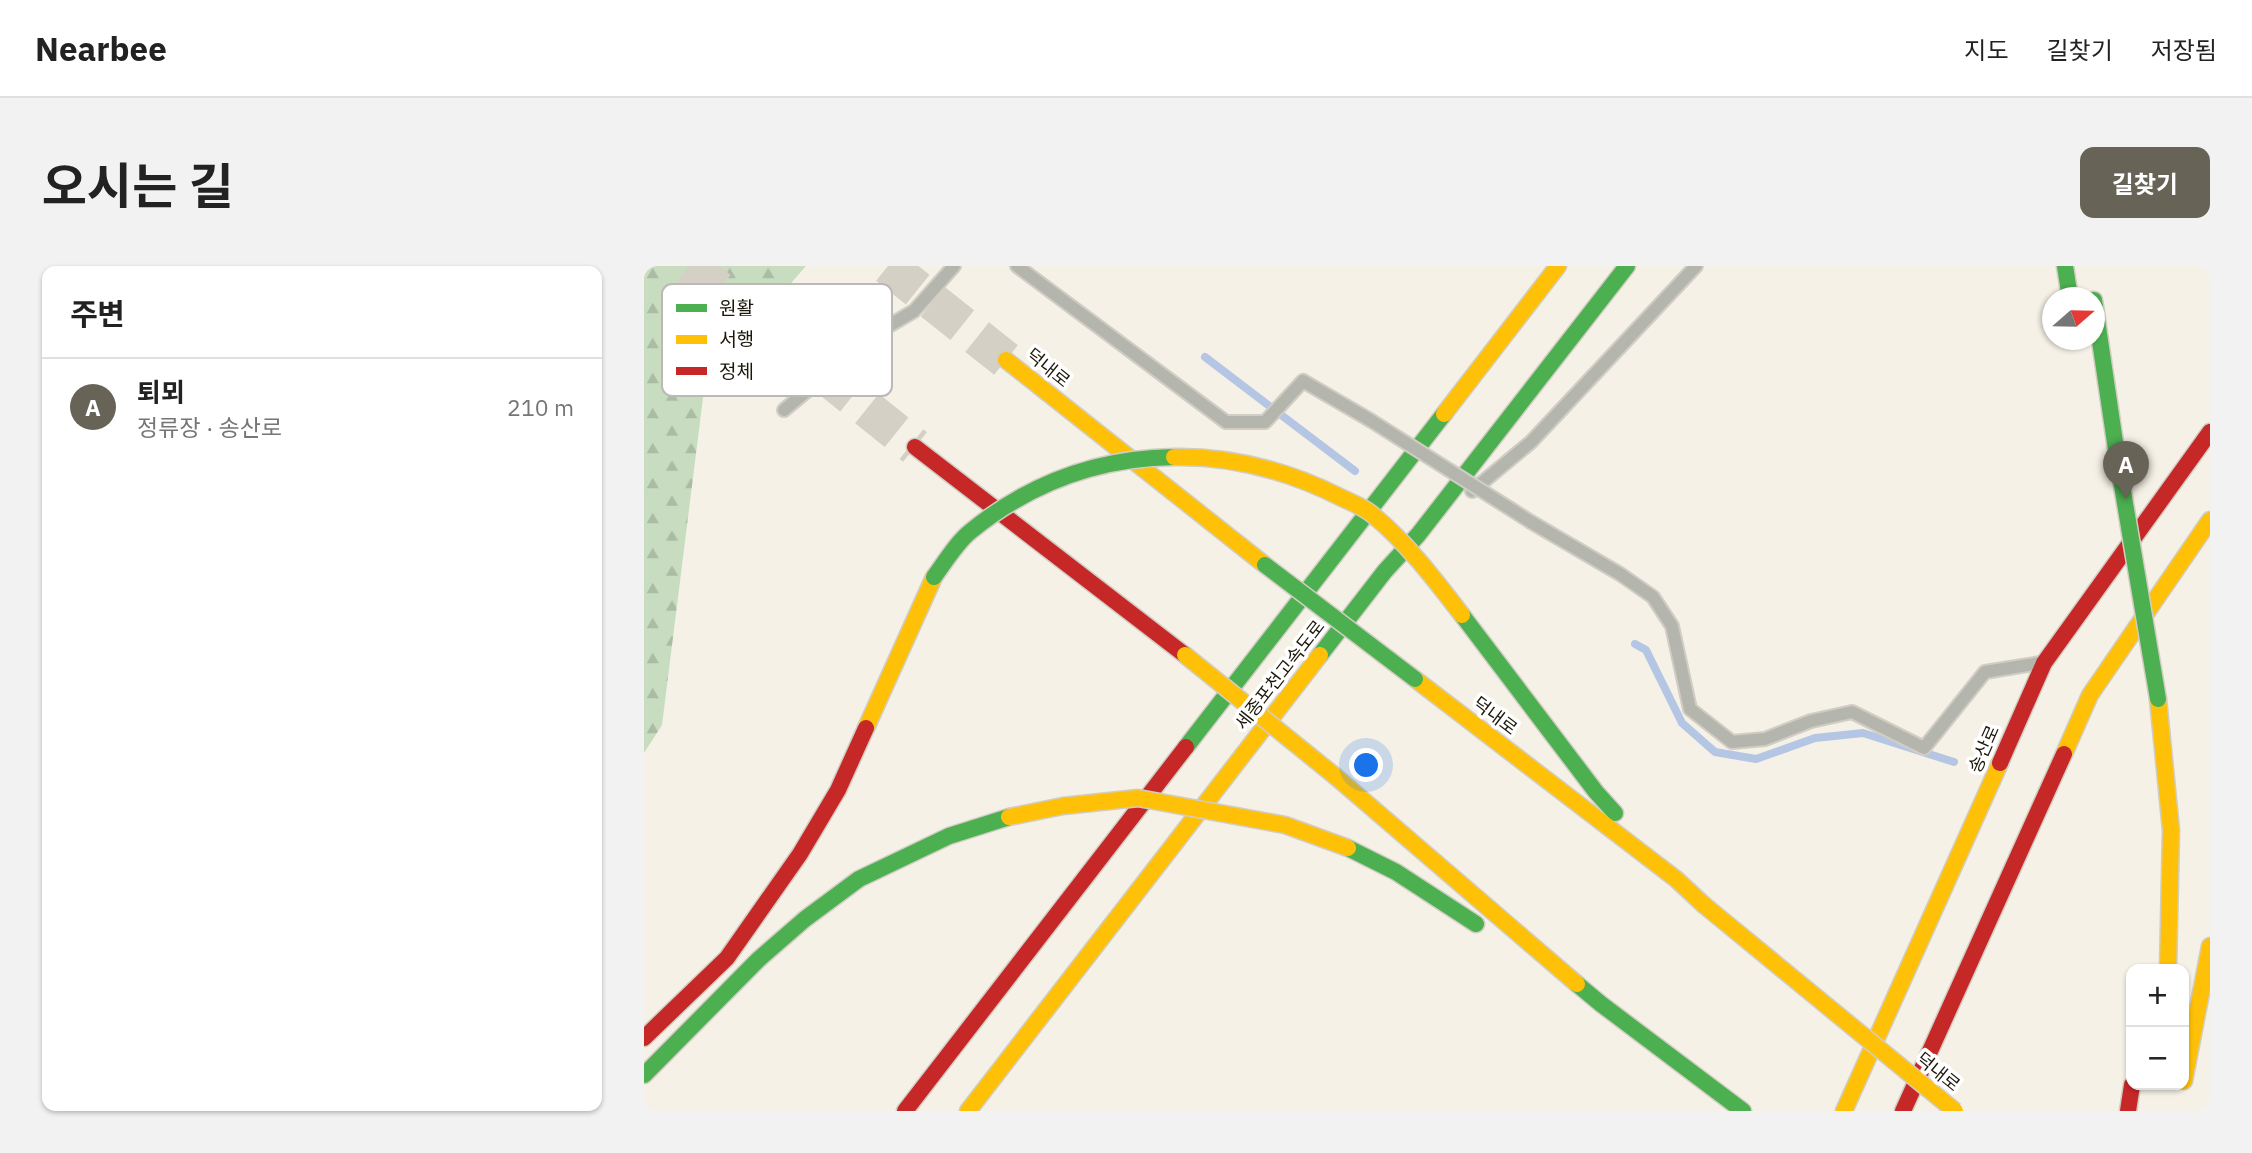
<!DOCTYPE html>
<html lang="ko">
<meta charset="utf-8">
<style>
body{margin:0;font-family:"IBM Plex Sans","Noto Sans KR",sans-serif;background:#f2f2f2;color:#222}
.controls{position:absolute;right:21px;bottom:21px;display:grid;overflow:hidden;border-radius:14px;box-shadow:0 2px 5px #0004}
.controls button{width:63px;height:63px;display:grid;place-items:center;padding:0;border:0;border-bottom:2px solid #e0e0e0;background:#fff;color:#222;font:35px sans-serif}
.compass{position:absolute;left:1398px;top:21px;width:63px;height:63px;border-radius:50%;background:#fff;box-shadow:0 2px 5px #0004;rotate:70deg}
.you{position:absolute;left:723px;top:500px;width:24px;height:24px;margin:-18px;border:5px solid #fff;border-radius:50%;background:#1a73e8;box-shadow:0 0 0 10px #1a73e833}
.badge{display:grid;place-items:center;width:46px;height:46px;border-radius:50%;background:#686357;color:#fff;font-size:23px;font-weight:700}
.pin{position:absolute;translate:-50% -58px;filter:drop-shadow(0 2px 4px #0008)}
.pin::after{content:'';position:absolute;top:37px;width:24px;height:21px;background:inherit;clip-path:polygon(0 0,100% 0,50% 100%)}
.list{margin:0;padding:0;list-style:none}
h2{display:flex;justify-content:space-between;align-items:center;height:91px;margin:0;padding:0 28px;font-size:30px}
h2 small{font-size:23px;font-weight:400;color:#767676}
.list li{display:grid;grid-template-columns:46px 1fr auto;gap:21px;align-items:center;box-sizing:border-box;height:98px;padding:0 28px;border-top:2px solid #e0e0e0}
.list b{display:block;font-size:26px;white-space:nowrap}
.list p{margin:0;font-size:23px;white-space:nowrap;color:#767676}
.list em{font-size:23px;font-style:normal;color:#767676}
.map{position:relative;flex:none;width:1566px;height:845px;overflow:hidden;border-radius:14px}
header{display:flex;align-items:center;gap:42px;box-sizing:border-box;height:98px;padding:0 35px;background:#fff;border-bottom:2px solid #e0e0e0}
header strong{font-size:33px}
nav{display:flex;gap:38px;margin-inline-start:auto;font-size:24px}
.intro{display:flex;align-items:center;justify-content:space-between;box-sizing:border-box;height:168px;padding:0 42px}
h1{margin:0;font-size:49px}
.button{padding:18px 32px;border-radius:14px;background:#686357;color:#fff;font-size:24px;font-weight:700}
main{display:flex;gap:42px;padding:0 42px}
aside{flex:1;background:#fff;border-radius:14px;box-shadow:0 2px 5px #0004}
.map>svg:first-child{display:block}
.forest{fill:url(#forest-firs)}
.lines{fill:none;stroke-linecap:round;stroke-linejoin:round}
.stream{stroke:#b5c6e4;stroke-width:8}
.highway-tunnel{stroke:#d5d0c5;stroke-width:38;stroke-dasharray:38 19;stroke-linecap:butt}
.lane-casing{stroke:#d1cdc4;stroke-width:16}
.fast-casing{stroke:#d1cdc4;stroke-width:19}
.slow-casing{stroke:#d1cdc4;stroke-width:19}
.jam-casing{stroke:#d1cdc4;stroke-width:19}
.lane{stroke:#b4b6ad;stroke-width:12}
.fast{stroke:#4caf50;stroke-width:16}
.slow{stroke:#ffc107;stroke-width:16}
.jam{stroke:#c62828;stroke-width:16}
.lane-bridge-casing{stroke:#d1cdc4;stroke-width:16;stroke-linecap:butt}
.fast-bridge-casing{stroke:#d1cdc4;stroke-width:19;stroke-linecap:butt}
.slow-bridge-casing{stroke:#d1cdc4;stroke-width:19;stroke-linecap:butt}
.lane-bridge{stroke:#b4b6ad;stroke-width:12}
.fast-bridge{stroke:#4caf50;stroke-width:16}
.slow-bridge{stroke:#ffc107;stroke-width:16}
.labels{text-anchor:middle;stroke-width:7;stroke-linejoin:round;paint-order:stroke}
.street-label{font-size:18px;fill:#1c170a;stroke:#fff}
.key{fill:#fff;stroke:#bbb9b6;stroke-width:2}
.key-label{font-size:19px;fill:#1c170a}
</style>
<header>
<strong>Nearbee</strong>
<nav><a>지도</a><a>길찾기</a><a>저장됨</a></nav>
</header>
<div class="intro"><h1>오시는 길</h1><a class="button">길찾기</a></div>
<main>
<aside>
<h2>주변<small></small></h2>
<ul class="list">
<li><span class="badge">A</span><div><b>퇴뫼</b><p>정류장 · 송산로</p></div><em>210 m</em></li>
</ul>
</aside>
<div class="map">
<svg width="1566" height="845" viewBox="0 0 1566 845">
<defs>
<pattern id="forest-firs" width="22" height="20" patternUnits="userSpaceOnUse" patternTransform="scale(1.75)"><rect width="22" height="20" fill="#c8dcc0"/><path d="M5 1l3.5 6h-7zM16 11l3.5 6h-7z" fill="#abbca4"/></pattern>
</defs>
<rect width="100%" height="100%" fill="#f6f1e6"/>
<path class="forest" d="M0 0H162L61 116 18 459 0 487Z"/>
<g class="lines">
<path class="stream" d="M561 91 711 205
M991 378 1002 384 1038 457 1071 486 1112 493 1171 472 1219 467 1310 496"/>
<path class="highway-tunnel" d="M45 0 271 181
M244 0 362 94"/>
<defs>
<path id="lane" d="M373 0 582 156H621L659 115 726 154
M140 144 231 68 270 45 310 0
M828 225 887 176 1052 0
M887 256 976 308 1009 331 1028 360 1046 443 1088 476 1121 473 1167 455 1208 446 1280 482 1341 406 1396 397"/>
<path id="fast" d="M1421 0 1426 32
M1450 34 1473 190
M818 349 952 526 971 547
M676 389 741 305 774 269 983 0
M542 481 800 148
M704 582 752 606 832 658
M933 718 957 738 1099 845
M0 809 115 693 161 653 215 613 305 570 365 551"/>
<path id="slow" d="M362 94 621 299
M800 148 914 0
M771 413 1032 613 1060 639
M1514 433 1527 564 1524 703
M222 462 290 311
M1420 488 1446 429 1566 254
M691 510 933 718
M1540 815 1566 680
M324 845 676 389
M1200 845 1356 497"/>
<path id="jam" d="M271 181 541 389
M1356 497 1400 397 1566 166
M0 772 83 692 156 588 194 524 222 462
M261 845 542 481
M1259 845 1420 488
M1484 845 1488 819"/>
</defs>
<use href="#lane" class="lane-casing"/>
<use href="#fast" class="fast-casing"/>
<use href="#slow" class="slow-casing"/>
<use href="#jam" class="jam-casing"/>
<use href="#lane" class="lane"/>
<use href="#fast" class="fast"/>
<use href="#slow" class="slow"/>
<use href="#jam" class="jam"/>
<defs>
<path id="lane-bridge" d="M726 154 887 256"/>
<path id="fast-bridge" d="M1473 190 1514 433
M621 299 771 413
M290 311C301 296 313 276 327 265 386 217 455 192 530 191"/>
<path id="slow-bridge" d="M530 191C588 190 644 205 696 231 706 236 720 241 729 249 763 277 791 314 818 349
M541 389 691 510
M365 551 419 540 494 532 641 559 704 582
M1060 639 1311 845"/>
</defs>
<use href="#lane-bridge" class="lane-bridge-casing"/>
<use href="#fast-bridge" class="fast-bridge-casing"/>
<use href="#slow-bridge" class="slow-bridge-casing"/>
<use href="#lane-bridge" class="lane-bridge"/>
<use href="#fast-bridge" class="fast-bridge"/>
<use href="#slow-bridge" class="slow-bridge"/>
</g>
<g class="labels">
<g class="street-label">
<text transform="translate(404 102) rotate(39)" y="6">덕내로</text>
<text transform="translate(636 409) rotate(-52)" y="6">세종포천고속도로</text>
<text transform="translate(851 450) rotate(37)" y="6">덕내로</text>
<text transform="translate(1340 483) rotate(-66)" y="6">송산로</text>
<text transform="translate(1294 806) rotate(39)" y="6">덕내로</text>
</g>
</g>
<rect x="18" y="18" width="230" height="112" rx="10" class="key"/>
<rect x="32" y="38" width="31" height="8" fill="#4caf50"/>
<rect x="32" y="69" width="31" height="9" fill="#ffc107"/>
<rect x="32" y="101" width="31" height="8" fill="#c62828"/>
<g class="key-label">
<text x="75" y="49">원활</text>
<text x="75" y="80">서행</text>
<text x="75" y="112">정체</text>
</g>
</svg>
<div class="controls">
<button>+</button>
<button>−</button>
</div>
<svg class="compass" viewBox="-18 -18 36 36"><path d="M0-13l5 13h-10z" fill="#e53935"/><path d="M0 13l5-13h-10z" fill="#767676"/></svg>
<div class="you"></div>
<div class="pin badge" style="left:1482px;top:233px">A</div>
</div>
</main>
